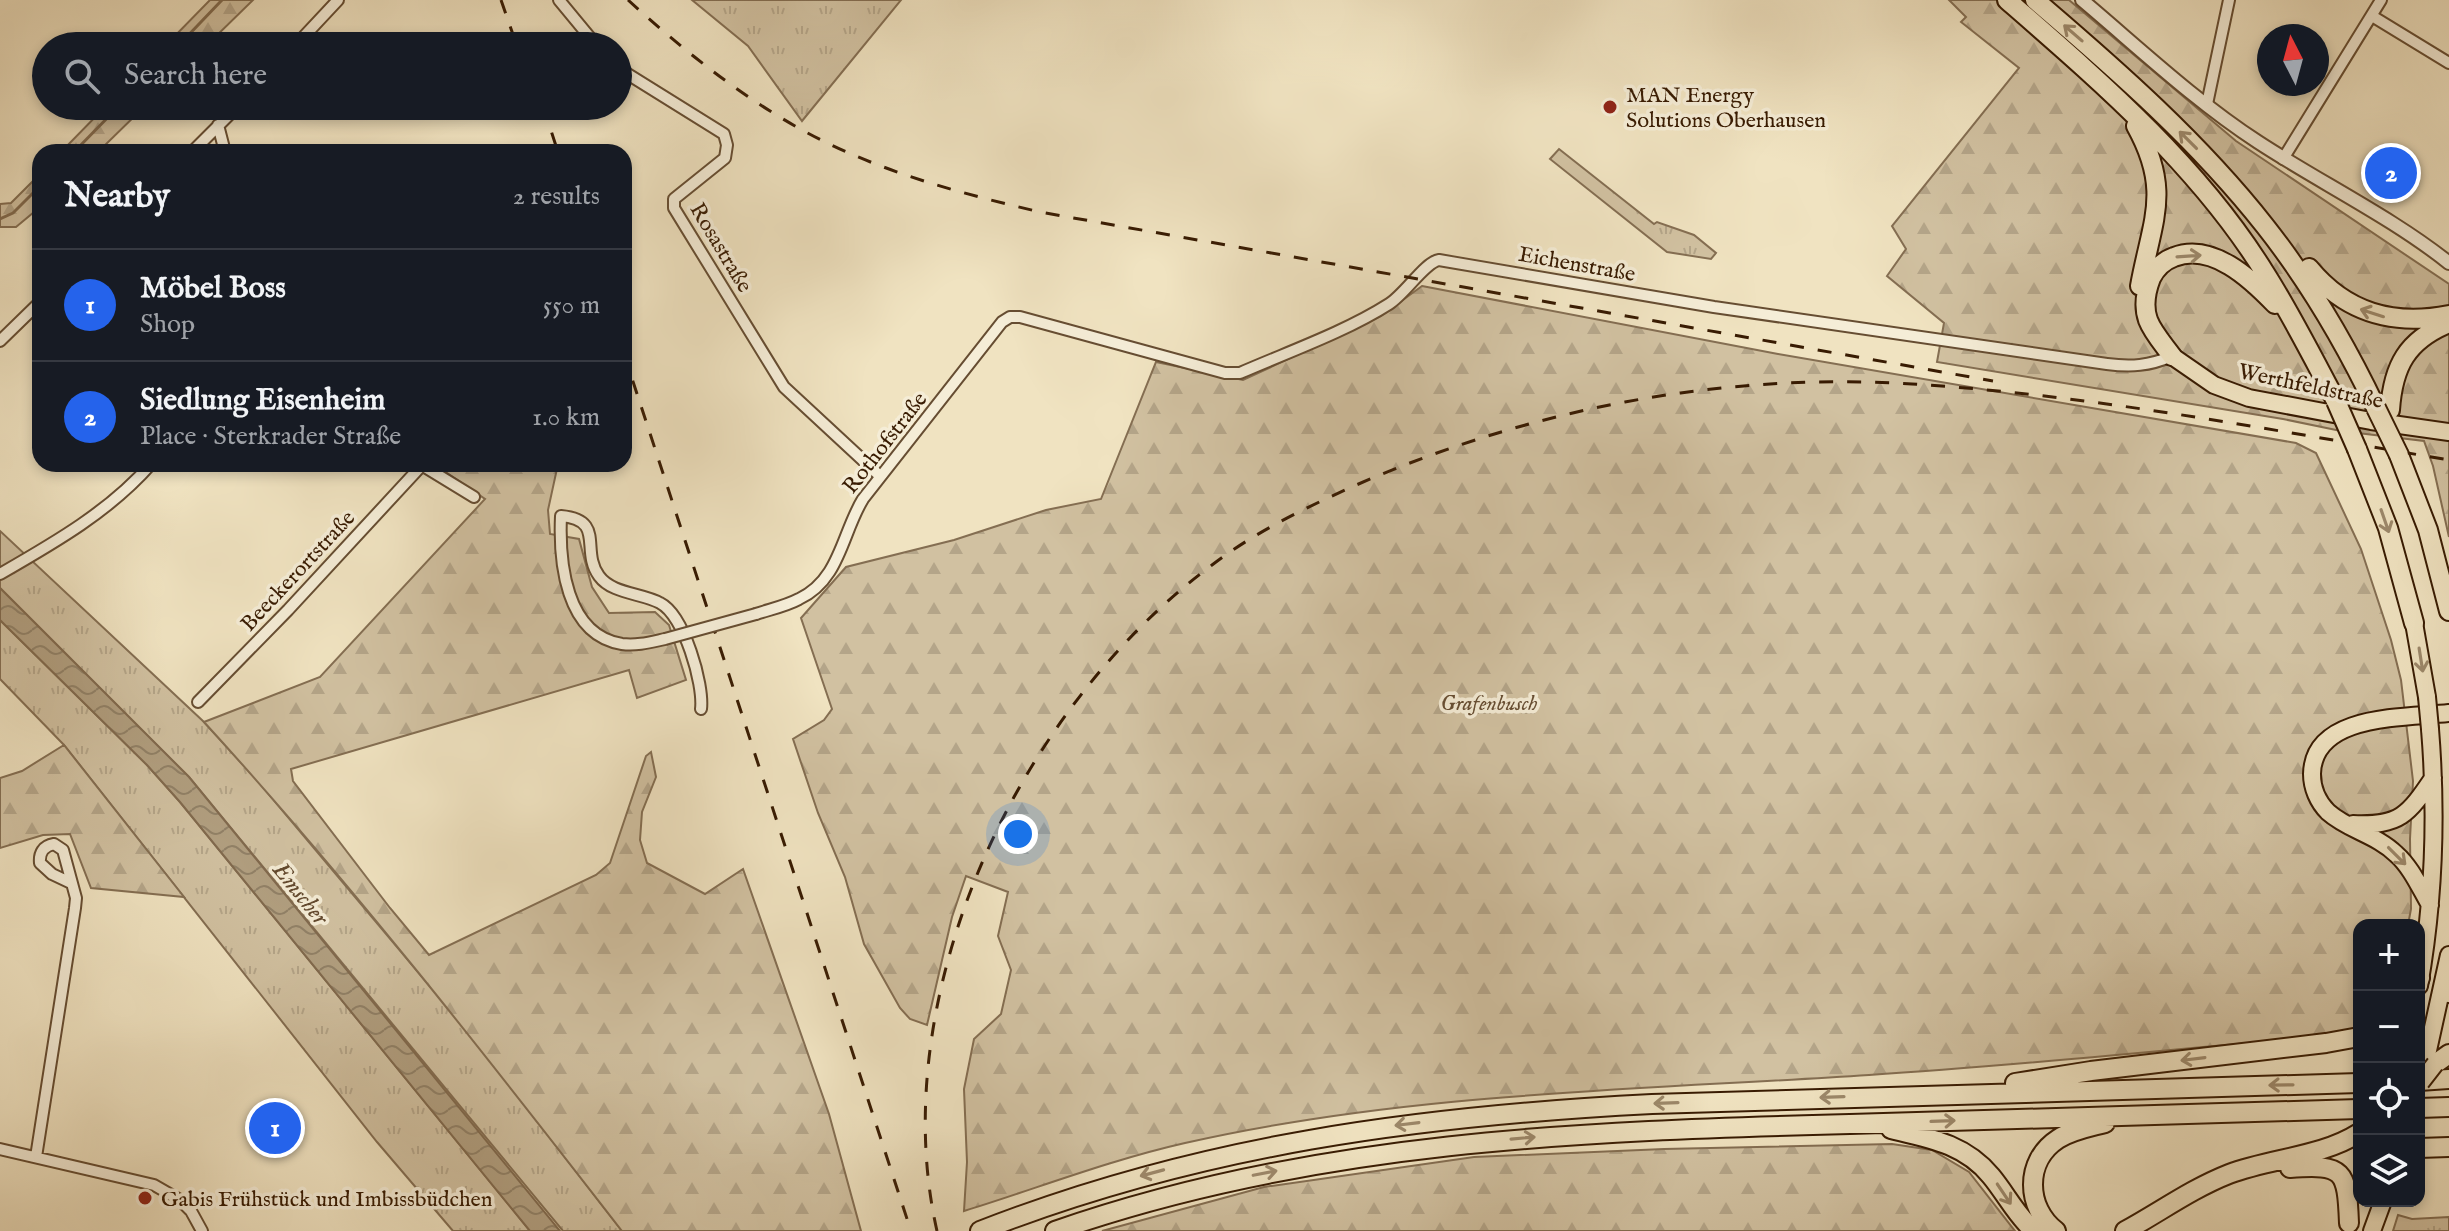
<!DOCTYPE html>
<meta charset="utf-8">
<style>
body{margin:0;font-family:"IM FELL English",serif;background:#242831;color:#f1f3f6}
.controls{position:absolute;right:24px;bottom:24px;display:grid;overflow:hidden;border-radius:16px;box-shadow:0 4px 12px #0003}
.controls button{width:72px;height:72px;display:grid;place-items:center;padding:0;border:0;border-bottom:2px solid #363941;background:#171b24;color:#f1f3f6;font:40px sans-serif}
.compass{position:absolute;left:2257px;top:24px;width:72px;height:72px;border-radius:50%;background:#171b24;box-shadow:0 4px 12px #0003;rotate:354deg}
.you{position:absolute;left:1018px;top:834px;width:28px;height:28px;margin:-20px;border:6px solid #fff;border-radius:50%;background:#1a73e8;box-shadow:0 0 0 12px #1a73e833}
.badge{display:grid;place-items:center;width:52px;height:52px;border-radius:50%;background:#2563eb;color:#fff;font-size:26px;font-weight:700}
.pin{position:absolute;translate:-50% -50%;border:4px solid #fff;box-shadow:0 2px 8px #0006}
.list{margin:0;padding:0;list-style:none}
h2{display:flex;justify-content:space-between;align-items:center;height:104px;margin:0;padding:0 32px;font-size:34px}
h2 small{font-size:26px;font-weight:400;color:#9ea1a6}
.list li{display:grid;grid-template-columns:52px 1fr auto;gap:24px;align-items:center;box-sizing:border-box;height:112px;padding:0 32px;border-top:2px solid #363941}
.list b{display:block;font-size:30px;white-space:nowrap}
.list p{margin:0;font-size:26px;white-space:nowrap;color:#9ea1a6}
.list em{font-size:26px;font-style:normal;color:#9ea1a6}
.icon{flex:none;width:44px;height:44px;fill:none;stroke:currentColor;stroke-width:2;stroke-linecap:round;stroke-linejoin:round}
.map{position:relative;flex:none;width:2449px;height:1231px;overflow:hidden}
.search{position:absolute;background:#171b24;box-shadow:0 4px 12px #0003;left:32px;top:32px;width:600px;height:88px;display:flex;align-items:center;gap:20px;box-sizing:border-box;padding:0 28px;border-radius:44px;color:#9ea1a6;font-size:30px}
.panel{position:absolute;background:#171b24;box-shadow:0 4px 12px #0003;left:32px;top:144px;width:600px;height:328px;border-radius:24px}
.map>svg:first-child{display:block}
.grass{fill:url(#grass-tufts);stroke:#846e52;stroke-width:2}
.forest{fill:url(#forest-firs);stroke:#846e52;stroke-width:2}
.water{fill:url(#water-waves);stroke:#816a4e;stroke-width:2}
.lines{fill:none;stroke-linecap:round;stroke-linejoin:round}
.stream{stroke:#816a4e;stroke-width:3}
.minor-casing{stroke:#664d32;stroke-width:14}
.tertiary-casing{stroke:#664d32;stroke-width:16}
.primary-casing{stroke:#381b02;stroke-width:20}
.motorway-casing{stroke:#381b02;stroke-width:22}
.minor{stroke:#f5edd7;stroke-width:10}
.tertiary{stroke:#f5edd7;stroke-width:12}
.primary{stroke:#f0e3c1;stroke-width:16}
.motorway{stroke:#f0e3c1;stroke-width:18}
.rail{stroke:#381b02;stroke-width:3;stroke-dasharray:14 14;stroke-linecap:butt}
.minor-bridge-casing{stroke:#664d32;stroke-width:14;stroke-linecap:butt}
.primary-bridge-casing{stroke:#381b02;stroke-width:20;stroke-linecap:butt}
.motorway-bridge-casing{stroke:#381b02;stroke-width:22;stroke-linecap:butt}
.minor-bridge{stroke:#f5edd7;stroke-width:10}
.primary-bridge{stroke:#f0e3c1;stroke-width:16}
.motorway-bridge{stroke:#f0e3c1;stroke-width:18}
.oneway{stroke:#9d896b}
.poi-dot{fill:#8f2418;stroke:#f5edd7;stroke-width:3}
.labels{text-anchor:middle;stroke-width:7;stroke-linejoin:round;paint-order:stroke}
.poi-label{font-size:22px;fill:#381b02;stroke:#f5edd7;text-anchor:start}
.street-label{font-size:22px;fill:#381b02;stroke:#f5edd7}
.park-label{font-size:22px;font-style:italic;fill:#664d32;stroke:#f5edd7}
.water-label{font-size:24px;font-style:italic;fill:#62492e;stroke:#f5edd7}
</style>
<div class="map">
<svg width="2449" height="1231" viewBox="0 0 2449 1231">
<defs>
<pattern id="grass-tufts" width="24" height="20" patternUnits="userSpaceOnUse" patternTransform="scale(2)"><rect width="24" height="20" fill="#d1c1a1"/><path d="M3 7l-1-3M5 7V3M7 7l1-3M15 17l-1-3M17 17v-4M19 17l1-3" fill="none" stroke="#b4a589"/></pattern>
<pattern id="forest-firs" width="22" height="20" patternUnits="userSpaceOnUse" patternTransform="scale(2)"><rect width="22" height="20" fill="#d1c1a1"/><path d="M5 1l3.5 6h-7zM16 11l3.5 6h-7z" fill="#b4a589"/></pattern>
<pattern id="water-waves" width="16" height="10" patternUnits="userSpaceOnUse" patternTransform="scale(2)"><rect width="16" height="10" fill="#b19f80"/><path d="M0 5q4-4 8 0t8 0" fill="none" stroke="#918167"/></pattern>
</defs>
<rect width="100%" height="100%" fill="#f0e3c1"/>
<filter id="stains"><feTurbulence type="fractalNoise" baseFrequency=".0025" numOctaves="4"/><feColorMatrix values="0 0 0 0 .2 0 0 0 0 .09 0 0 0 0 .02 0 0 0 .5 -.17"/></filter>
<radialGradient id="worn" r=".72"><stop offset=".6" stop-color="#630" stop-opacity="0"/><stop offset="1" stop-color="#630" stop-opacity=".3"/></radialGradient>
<path class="grass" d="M692 0H901L802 121 748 46Z
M1559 149 1654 224 1657 222 1694 235 1716 253 1711 259 1667 252 1550 159Z
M0 531 204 722 256 779 470 1034 622 1231H563L189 777 0 588Z
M0 620 147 765 180 802 530 1231H453L377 1142 64 745 0 679Z
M2398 1215 2412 1219 2449 1217V1231H2393Z"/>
<path class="forest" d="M210 0H253L206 46H165Z
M1949 0H2069L2236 141 2449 284V537L2433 466 2424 441 2341 431 2283 419 1937 362 1944 323 1887 276 1906 249 1892 226 2019 68 1961 22 1966 17Z
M106 106H145L98 152H61Z
M40 174V207L16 227H0V204L11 203Z
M1422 286 1778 354 2296 443 2316 453 2361 549 2391 640 2401 680 2413 781 2410 839 2411 909 2408 925H2359V1029L2345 1034C2187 1048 2028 1065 1869 1075 1641 1090 1410 1092 1185 1143 1110 1160 1038 1188 964 1211L967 1162 964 1089 974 1039 1001 1014 1011 970 998 936 1008 892 966 876 952 917 927 1025 910 1019 900 1008 864 944 845 877 818 813 793 739 824 720 832 709 801 618 846 567 954 540 1046 510 1101 499 1156 362 1243 380 1381 316Z
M434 464H558L548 510 550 534 579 539 592 587 609 613 655 612 669 625 686 680 637 698 629 670 291 769 293 781 390 908 429 955 596 875 610 863 646 756 651 752 656 777 642 812 640 840 647 863 705 894 743 869 829 1114 861 1231H622C487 1057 352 884 204 722L320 677 485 499Z
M64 745 184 897 91 888 70 834 43 835 0 848V778L22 771Z
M1892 1144 1932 1150 1969 1172 2015 1231H1102L1264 1187 1474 1157 1664 1149Z"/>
<path class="water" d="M0 588 189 777 560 1231H530L180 802 147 765 0 620Z"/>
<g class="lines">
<path class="stream" d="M178 46 222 0
M74 152 119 106
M0 219 13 213 40 186"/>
<defs>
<path id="minor" d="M559 0 597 46
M2372 16 2449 63
M295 46 338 0
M618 68 724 134 727 145 725 158 674 199V208L784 387 880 476
M2207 104 2229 0
M218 125 225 152
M192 152 238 106
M2283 159 2381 0
M0 341 40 302
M420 464 474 497
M0 574C54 543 110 511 151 464
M756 614C771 609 786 606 799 599 840 580 842 533 863 499L1002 322 1010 317H1020L1225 373H1240C1288 352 1345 332 1389 304 1406 293 1425 262 1439 260L1714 307 2107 364C2131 367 2149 366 2172 356
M665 639C651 642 637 646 622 644 565 635 559 561 561 516 606 520 580 550 599 576 612 594 642 593 660 603 684 615 704 684 701 709
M198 702 288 610 423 464
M0 1149 154 1185 180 1200 191 1211 202 1231
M36 1157 75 908 76 898 63 850 54 844C43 846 39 853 40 863L52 874 71 883"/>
<path id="tertiary" d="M2082 0C2139 48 2195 101 2258 142 2319 182 2393 218 2449 263"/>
<path id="primary" d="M2172 356 2214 385 2249 398 2371 421 2449 432
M2414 623 2427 697
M2353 824C2400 826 2408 815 2433 778
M2430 905C2420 888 2411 867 2396 854 2377 835 2348 830 2328 812 2318 802 2312 788 2312 774 2313 713 2406 718 2449 713
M2419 986C2434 901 2437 815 2430 729
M2425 1064 2449 955
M2372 1231 2383 1201"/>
<path id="motorway" d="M2007 0C2101 82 2198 165 2265 273 2291 314 2313 358 2336 401
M2035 0C2117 70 2199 142 2265 226 2310 283 2345 343 2376 408
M2136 126C2172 191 2152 220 2140 286
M2309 268C2346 313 2393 326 2449 315
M2172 356C2164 345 2153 333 2148 320 2143 306 2146 291 2151 278 2156 268 2163 261 2174 257 2212 242 2251 279 2275 304
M2390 410C2393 366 2407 340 2449 323
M2357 449 2388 528 2414 623
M2399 455 2428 530 2449 611
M2419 980 2420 978
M2444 985 2449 993
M2435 1064 2449 1054
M2419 1081 2449 1079
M2015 1083 2091 1071 2326 1043 2359 1037
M2419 1108 2449 1107
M1891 1129C1929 1138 1965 1144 1991 1176 2006 1194 2016 1215 2034 1231
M2419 1148 2449 1147
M2290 1168C2344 1164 2347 1170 2349 1223
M980 1231C1199 1145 1418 1116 1652 1104L2359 1083
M1055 1231C1312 1141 1582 1131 1850 1124 2020 1119 2189 1114 2359 1109
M2056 1231C2026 1208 2024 1161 2058 1139 2072 1130 2090 1127 2105 1123
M2125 1231C2160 1212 2191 1189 2229 1174 2271 1158 2321 1157 2359 1133"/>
</defs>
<use href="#minor" class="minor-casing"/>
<use href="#tertiary" class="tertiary-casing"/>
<use href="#primary" class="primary-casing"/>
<use href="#motorway" class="motorway-casing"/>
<use href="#minor" class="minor"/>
<use href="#tertiary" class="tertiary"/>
<use href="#primary" class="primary"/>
<use href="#motorway" class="motorway"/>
<path class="rail" d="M501 0 517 46
M628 0C682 49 740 96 804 131 877 171 959 193 1040 212L1993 381
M543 106 558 152
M624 354 911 1231
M937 1231C904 1086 944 925 1014 797 1063 708 1130 626 1212 565 1255 532 1305 508 1354 486 1529 409 1721 372 1912 384 2092 395 2271 430 2449 460"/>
<defs>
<path id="minor-bridge" d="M665 639 756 614"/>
<path id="primary-bridge" d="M2427 697 2430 729
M2421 1082 2435 1064"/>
<path id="motorway-bridge" d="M2336 401 2357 449
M2376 408 2399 455"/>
</defs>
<use href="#minor-bridge" class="minor-bridge-casing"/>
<use href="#primary-bridge" class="primary-bridge-casing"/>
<use href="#motorway-bridge" class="motorway-bridge-casing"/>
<use href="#minor-bridge" class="minor-bridge"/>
<use href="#primary-bridge" class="primary-bridge"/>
<use href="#motorway-bridge" class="motorway-bridge"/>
</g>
<defs><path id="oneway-shaft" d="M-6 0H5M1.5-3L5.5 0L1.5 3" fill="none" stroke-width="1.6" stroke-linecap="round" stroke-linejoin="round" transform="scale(2)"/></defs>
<g class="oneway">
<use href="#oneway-shaft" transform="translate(2073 33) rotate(-139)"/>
<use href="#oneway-shaft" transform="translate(2188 140) rotate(-135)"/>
<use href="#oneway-shaft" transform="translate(2189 256) rotate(-4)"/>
<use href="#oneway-shaft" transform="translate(2372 313) rotate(-162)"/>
<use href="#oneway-shaft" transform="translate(2385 521) rotate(71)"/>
<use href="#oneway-shaft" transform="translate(2421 660) rotate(81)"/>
<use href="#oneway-shaft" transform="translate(2397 856) rotate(45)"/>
<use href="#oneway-shaft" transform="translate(2193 1059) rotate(173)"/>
<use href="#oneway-shaft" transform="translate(2281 1085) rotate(179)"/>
<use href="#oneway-shaft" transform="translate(1832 1097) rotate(178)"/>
<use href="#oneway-shaft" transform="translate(1666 1103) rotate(178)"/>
<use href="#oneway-shaft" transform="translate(1943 1121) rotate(-2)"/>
<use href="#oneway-shaft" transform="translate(1407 1124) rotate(173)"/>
<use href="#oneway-shaft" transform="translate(1523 1138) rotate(-5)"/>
<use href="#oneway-shaft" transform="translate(1152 1173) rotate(165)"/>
<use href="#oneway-shaft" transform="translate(1265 1173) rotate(-11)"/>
<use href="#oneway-shaft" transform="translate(2004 1194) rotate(56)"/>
</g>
<g class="poi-dot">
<circle cx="1610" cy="107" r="8"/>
<circle cx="145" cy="1198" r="8"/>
</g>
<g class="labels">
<g class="poi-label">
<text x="1626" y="102">MAN Energy<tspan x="1626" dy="25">Solutions Oberhausen</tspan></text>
<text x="161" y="1206">Gabis Frühstück und Imbissbüdchen</text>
</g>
<g class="street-label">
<text transform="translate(722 247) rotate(59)" y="8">Rosastraße</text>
<text transform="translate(1577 263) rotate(10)" y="8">Eichenstraße</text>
<text transform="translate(2311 385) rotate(12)" y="8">Werthfeldstraße</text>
<text transform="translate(884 442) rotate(-52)" y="8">Rothofstraße</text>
<text transform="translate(297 570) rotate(-47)" y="8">Beeckerortstraße</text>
</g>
<g class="park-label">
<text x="1489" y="710">Grafenbusch</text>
</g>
<g class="water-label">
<text transform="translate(301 893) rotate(51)" y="8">Emscher</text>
</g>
</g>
<rect width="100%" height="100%" filter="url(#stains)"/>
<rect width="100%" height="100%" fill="url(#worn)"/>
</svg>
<div class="controls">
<button>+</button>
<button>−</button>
<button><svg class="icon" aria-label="locate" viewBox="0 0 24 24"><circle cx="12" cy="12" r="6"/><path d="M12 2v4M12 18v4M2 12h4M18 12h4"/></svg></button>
<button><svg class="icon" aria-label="layers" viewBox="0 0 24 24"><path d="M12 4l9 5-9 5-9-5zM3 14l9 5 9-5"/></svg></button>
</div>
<svg class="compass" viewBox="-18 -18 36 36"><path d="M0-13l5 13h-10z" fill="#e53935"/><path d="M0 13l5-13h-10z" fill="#9ea1a6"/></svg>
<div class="you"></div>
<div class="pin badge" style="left:275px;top:1128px">1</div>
<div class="pin badge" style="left:2391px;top:173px">2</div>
<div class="search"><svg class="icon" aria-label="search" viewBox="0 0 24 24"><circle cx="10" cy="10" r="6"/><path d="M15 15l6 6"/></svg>Search here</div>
<section class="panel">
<h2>Nearby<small>2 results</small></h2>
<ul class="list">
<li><span class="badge">1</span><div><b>Möbel Boss</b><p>Shop</p></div><em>550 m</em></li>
<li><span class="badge">2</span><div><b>Siedlung Eisenheim</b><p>Place · Sterkrader Straße</p></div><em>1.0 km</em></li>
</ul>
</section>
</div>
